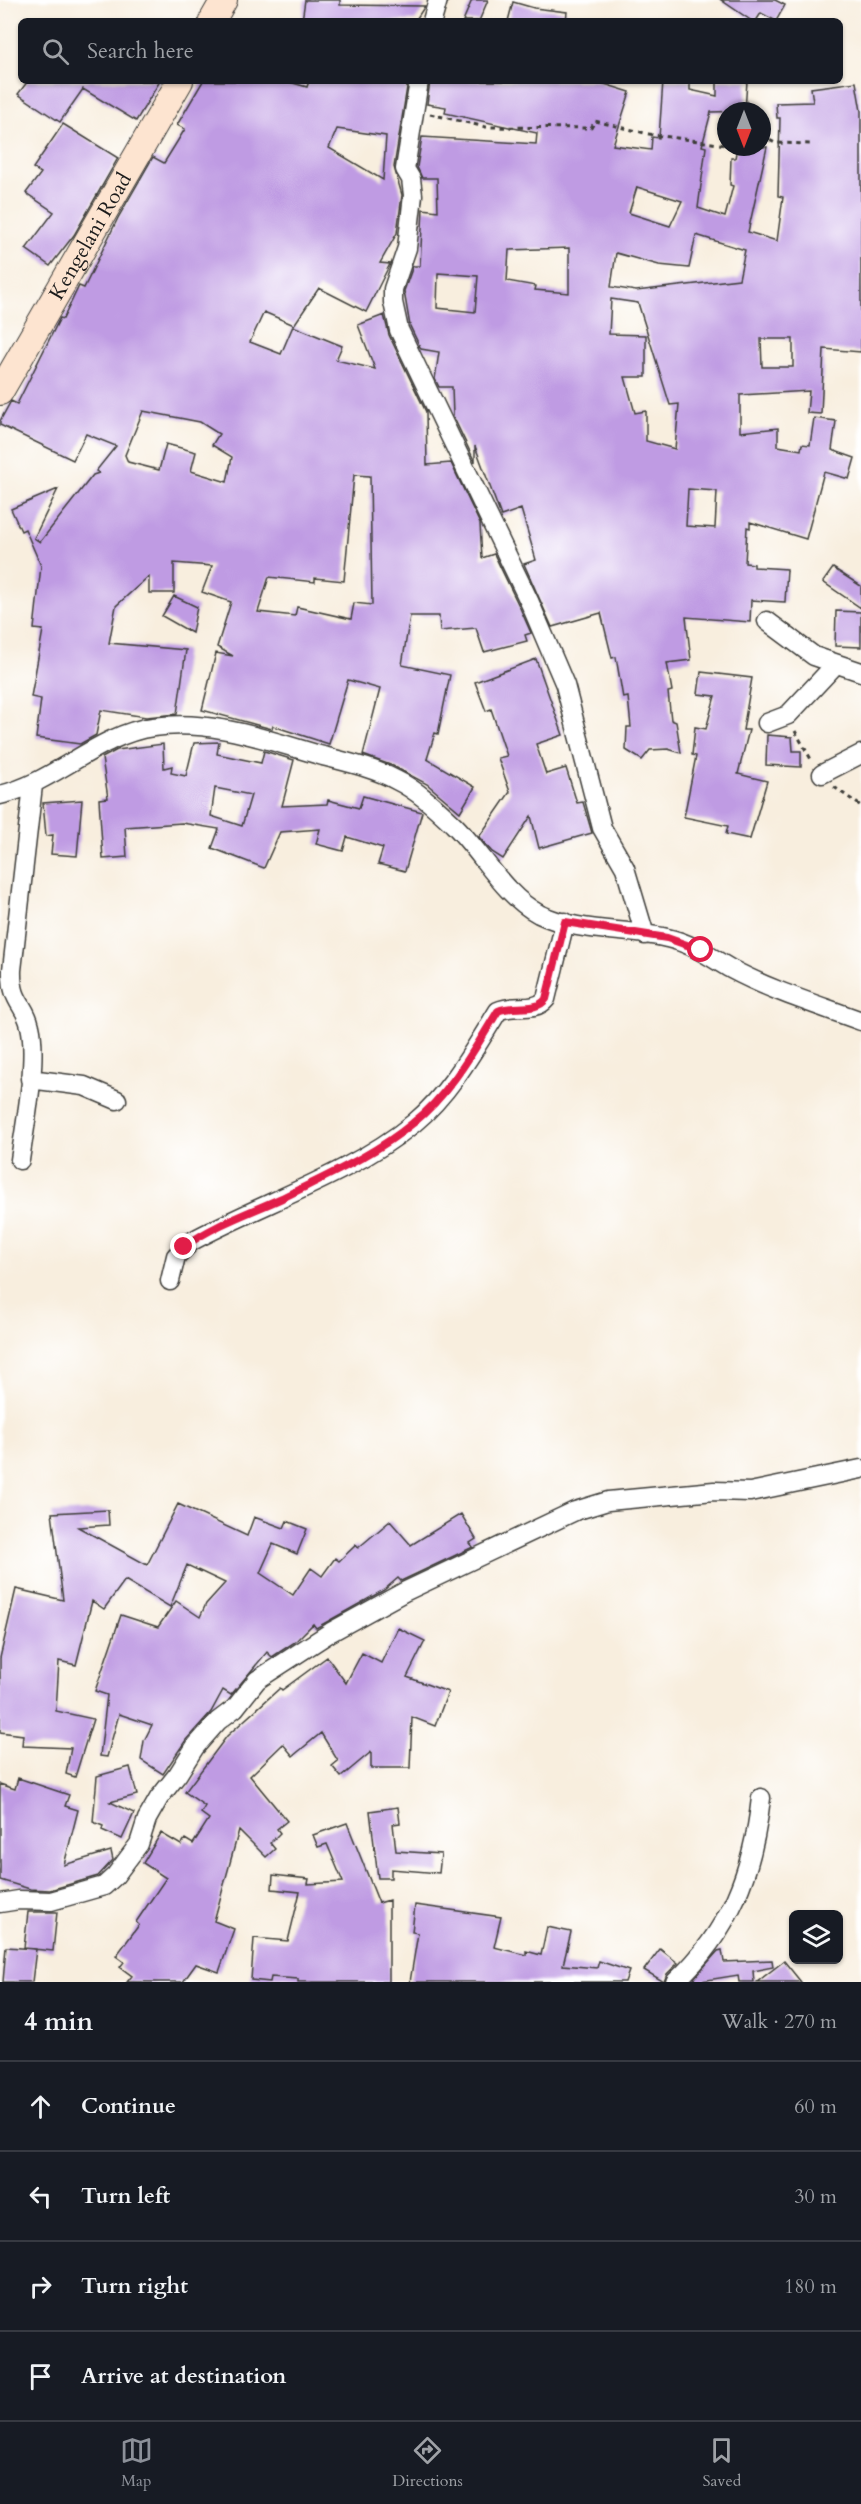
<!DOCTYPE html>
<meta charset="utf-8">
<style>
body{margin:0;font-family:Cardo,serif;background:#242831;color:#f1f3f6}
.controls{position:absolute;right:18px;bottom:18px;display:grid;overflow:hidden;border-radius:9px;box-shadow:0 2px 4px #0004}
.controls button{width:54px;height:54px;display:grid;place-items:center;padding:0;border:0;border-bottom:2px solid #363941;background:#171b24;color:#f1f3f6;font:30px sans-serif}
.compass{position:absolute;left:717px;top:102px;width:54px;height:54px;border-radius:50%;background:#171b24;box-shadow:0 2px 4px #0004;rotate:180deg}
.stop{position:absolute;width:18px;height:18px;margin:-14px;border:4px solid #e11d48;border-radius:50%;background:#fff}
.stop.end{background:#e11d48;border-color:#fff;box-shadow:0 2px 6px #0008}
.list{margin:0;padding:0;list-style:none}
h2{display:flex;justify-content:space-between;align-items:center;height:78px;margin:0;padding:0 24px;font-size:26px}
h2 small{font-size:20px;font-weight:400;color:#9ea1a6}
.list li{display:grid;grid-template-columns:39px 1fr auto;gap:18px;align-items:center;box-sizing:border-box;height:90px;padding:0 24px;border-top:2px solid #363941}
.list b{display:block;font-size:22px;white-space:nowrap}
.list em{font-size:20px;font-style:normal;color:#9ea1a6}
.icon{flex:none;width:33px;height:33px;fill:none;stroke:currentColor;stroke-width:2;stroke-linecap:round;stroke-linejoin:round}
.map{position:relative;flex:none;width:861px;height:1982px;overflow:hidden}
.search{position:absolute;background:#171b24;box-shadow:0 2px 4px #0004;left:18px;right:18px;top:18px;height:66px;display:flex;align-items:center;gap:15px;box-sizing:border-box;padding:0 21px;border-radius:9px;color:#9ea1a6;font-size:22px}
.sheet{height:438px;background:#171b24}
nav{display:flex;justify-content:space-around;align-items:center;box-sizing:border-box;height:84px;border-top:2px solid #363941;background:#171b24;font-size:16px;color:#9ea1a6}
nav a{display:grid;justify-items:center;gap:3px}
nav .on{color:#8c9099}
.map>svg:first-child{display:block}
.building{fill:#bf9be3;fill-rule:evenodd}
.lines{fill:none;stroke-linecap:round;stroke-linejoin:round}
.street-casing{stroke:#3d3c39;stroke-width:21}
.secondary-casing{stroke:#3d3c39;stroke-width:28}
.path{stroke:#3d3c39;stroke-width:3;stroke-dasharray:4.5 4.5;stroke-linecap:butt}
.street{stroke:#fff;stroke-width:18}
.secondary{stroke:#fde4d0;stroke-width:26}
.route{stroke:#e11d48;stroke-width:8}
.labels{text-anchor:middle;stroke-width:5;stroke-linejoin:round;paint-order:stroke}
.street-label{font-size:21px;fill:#1c1c1c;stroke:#fff}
</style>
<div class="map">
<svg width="861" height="1982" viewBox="0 0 861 1982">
<rect width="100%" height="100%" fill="#fff"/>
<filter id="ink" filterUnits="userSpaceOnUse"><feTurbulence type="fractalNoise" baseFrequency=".0167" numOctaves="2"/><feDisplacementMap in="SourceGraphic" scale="12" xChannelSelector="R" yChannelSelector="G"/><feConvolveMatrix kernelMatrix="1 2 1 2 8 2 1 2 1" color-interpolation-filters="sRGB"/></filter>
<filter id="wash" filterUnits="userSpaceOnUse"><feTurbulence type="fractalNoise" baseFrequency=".008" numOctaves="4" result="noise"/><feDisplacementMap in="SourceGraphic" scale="24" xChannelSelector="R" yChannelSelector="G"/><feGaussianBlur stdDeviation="1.35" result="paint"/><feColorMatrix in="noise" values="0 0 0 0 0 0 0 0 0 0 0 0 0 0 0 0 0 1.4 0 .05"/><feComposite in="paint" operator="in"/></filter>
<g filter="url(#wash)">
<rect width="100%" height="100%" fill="#f8eede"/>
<g id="blocks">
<path class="building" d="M305 0H340V5L425 6 415 21H302Z
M472 0H488L479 21H463Z
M721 0H775L785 5 776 21 761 13 756 21H752Z
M513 2 534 8 567 12 566 21H508Z
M28 81H160L136 121 83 89 60 122 18 94Z
M203 81H286L307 87 309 81H408L394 167 402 195 397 233 380 263 390 264 366 312 319 288 294 325 264 312 250 342 281 354 293 326 342 346 336 360 375 369 358 325 384 315 389 335 426 412 427 465 451 463 480 524 482 558 494 554 520 608 531 633 525 635 527 641 484 652 476 628 440 631 439 616H410L402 665 450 675 438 734 435 733 427 759 475 787 460 812 427 784 393 766 363 755 380 689 348 680 329 744 273 726 272 729 202 710 216 653 233 656 217 647 231 602 202 592 212 566 174 563V593H149V576L116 606 109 643 186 650 177 714 146 717 101 710 96 735 80 744 36 738 41 699 31 697 43 630 34 629 41 566 25 529 21 531 11 509 58 489 34 538 40 542 93 475 99 473 96 471 116 446 86 434 73 460 0 425V421L11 401 17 404 60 318 63 319 79 286 84 288 118 218 153 157 164 163 185 129 177 125ZM337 129 386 136 383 180 329 148ZM143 411 200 422 219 434 212 445 232 457 227 482 191 471 196 452 166 444 159 470 128 462 125 455ZM354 475 370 476 372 605 354 603 351 619 297 607 295 616 258 612 269 577 315 582V578L344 581Z
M430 81H601V83L630 92 613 145 651 150 652 137 659 138 663 81H690V90L717 96V81H747L745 111 711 112 702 146 706 147 698 208 725 217 733 186 730 185 731 158H735L737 147H767L748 232 777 241 783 197 778 196 780 118H777L776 103 813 102 811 88 856 82 861 111V352L824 349 821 414 807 413 809 391 740 395V432L778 428V446L801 450 802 444 810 445 814 418 836 421 832 450 855 458 849 479 824 472 806 539 750 522V528L747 527 745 563 754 564V567L787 569 785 602 751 600 750 622 686 617 691 660 667 663 672 691 668 692 671 720 676 722 681 753 668 749 650 750 642 760 626 750 627 727H631L628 697 623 698 616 657 612 658 601 613 552 627 524 564 536 560 521 509 501 516 475 446V462L453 416 452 387H439L435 379 439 352 421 349 410 326 404 291 413 266H420L423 209 438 211 437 178H422L417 167 422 137 536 144 537 133 445 113 446 107 427 104ZM637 187 682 201 670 226 629 213ZM696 235 745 250 739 279 636 291 611 287 616 253 659 265 689 268ZM569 248V293L535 290 536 286 507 281 509 250ZM438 273 478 276 475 312 437 308ZM611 299 638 303 670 405 679 404 675 449 646 441V411L635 413 625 377H646V335L609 334ZM761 339H793V367H762ZM688 489 717 491 715 528 686 526Z
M63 124 118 158 74 235 50 266 26 249 54 212 26 193 41 173 33 168Z
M833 568 861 586V608L823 582Z
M174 596 197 607 192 633 162 616Z
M836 611 861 612V647L835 646Z
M536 659 563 735 536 744 546 774 566 768 577 803 583 802 592 833 539 848 531 816 503 859 492 852 479 837 510 792 498 758 507 756 491 709 486 711 475 682Z
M701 672 752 678 743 730H749L738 774 767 781 750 839 726 834 728 826 684 817 696 756 692 755 695 727 706 729 715 696 698 694Z
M767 735 792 737 793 751H801V767L766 765Z
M219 742 217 754 261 763 264 751 294 760 282 806 327 804 328 800 359 808 363 796 422 812 405 871 378 864 383 848 347 837 343 851 316 844 320 829 280 832 264 868 212 848 219 829 182 823 125 827 127 857 103 859 99 799 108 798 102 758 117 750 163 744 164 768 172 766 171 773 186 776 194 743ZM215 788 251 795 242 826 211 816Z
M82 800 77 856 51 854 53 835 46 836 43 803Z
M178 1504 247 1536 254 1517 284 1528 287 1521 307 1529 297 1554 273 1544 260 1573 293 1595 311 1568 322 1576 335 1558 339 1561 356 1545 358 1548 390 1521 411 1545 461 1514 476 1539 470 1543 473 1547 401 1581 398 1578 384 1590 316 1628 313 1624 295 1642 272 1657 267 1652 231 1695 223 1690 211 1712 186 1740 163 1774 141 1760 144 1741 152 1725 119 1714 107 1757 100 1756 107 1695 95 1691 121 1615 158 1627 176 1601 200 1617 206 1604 225 1583 187 1565 170 1607 125 1580 104 1609 92 1601 76 1665 59 1661 56 1711 93 1719 75 1777 66 1774 71 1748 22 1746 23 1735 0 1732V1658L16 1589 63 1600 52 1513 108 1510 109 1525 78 1527 147 1565Z
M398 1628 425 1641 407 1677 448 1692 435 1726 412 1717 410 1768H371V1752L341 1777 332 1766 338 1761 321 1733 293 1756 283 1744 250 1776 287 1821 277 1829 280 1833 270 1843 275 1849 266 1857 239 1830 214 1921 234 1929 219 1972 196 1964 183 1982H127L132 1976 120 1967 124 1962 116 1956 139 1925 136 1922 166 1878 143 1863 161 1833 181 1845 185 1839 193 1844 209 1819 201 1813 205 1806 185 1792 227 1736 280 1688 282 1690 327 1657 346 1683 362 1653 381 1663Z
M130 1767 137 1795 110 1802 134 1813 122 1839 102 1830 103 1826 93 1822 97 1776Z
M18 1778 69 1795 65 1806 78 1810 64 1865 111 1851 113 1860 98 1876 50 1890 30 1889 0 1880V1784L15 1789Z
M398 1807 400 1823 393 1824 396 1851 441 1854 439 1873 391 1869V1878H378L370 1811Z
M347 1823 379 1903 389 1900V1982H298V1979L271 1977 270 1982 251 1980 254 1938 288 1941 300 1892 272 1889 273 1875 309 1879 308 1884 343 1882 327 1844 318 1847 313 1835Z
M415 1905 501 1917 494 1947 526 1955V1951L541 1955 547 1927 571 1932 563 1965 597 1968 599 1961 629 1971 625 1982H410L418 1933 412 1932Z
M28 1912H57L53 1951 24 1948Z
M6 1947 36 1949 32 1982H3Z
M660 1949 678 1963 667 1974 664 1982 644 1970Z
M722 1950 724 1962 772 1960 773 1967 753 1971 754 1982H739L738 1975 695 1982 694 1978 718 1951Z
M784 1961 801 1982H757Z"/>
</g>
</g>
<g filter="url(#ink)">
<use href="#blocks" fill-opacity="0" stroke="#3d3c39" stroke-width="1.5"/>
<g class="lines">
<defs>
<path id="street" d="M432 21 438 0
M419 81 405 169 411 179 413 195 407 248 393 289V302L399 330 530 603 565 685 602 828 625 868 645 935
M767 621 814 656 861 672
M767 723 788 715 835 665
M822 774 861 754
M0 795C54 783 99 734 153 727 213 719 267 740 323 756 346 762 374 768 396 780 417 790 436 808 453 824 482 852 503 895 539 914 578 933 625 928 667 938 691 943 710 957 731 969 772 991 818 1005 861 1021
M30 1079 84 1086 117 1100
M20 1160C25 1125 38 1059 30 1026 25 1003 11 1003 12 970L33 785
M170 1281 176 1256 192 1241C262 1203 352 1174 414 1123 450 1093 474 1050 498 1011 513 1003 535 1013 546 999L565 922
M0 1903 19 1900 51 1901 104 1886 115 1876 139 1844 147 1819 159 1798 178 1774 195 1747 218 1721 235 1708 257 1680 331 1632 404 1592 575 1511 608 1501 714 1491 750 1492 861 1469
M675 1982C730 1931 753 1871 761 1798"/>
<g id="secondary">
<path d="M212 21 224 0"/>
<path id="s1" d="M0 392 180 81"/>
</g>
</defs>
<use href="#street" class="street-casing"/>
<use href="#secondary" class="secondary-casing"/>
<path class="path" d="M430 114 486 127 591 128 595 121 649 134 726 145
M762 136 775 143 814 144
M795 731 812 761
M834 787 861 806"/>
<use href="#street" class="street"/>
<use href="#secondary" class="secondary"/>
</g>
</g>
<g class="lines" filter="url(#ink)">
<path class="route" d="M184 1247C213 1225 249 1213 282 1198 326 1176 375 1155 413 1123 450 1094 474 1050 498 1011 513 1004 536 1013 546 999L565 922 667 938 701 950"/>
</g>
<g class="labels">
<g class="street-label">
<text dy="7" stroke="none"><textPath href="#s1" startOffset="180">Kengelani Road</textPath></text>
</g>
</g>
</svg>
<div class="controls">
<button><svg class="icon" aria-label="layers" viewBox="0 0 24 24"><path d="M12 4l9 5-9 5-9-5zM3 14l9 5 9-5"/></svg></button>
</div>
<svg class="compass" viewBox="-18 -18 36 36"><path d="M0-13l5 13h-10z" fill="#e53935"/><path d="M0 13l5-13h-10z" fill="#9ea1a6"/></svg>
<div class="stop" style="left:701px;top:950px"></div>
<div class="stop end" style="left:184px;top:1247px"></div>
<div class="search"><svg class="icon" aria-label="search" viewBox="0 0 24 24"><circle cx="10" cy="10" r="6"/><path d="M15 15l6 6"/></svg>Search here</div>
</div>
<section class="sheet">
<h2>4 min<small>Walk · 270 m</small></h2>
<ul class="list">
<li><svg class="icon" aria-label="ahead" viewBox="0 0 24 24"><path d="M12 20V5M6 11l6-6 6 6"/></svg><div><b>Continue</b></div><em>60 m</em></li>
<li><svg class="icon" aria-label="left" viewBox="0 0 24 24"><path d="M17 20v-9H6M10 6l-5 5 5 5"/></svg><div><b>Turn left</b></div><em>30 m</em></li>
<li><svg class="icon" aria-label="right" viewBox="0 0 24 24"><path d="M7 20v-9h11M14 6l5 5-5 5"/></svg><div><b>Turn right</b></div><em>180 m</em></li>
<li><svg class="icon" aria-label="arrive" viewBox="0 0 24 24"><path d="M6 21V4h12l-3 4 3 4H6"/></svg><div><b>Arrive at destination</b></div></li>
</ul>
</section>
<nav>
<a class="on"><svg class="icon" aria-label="map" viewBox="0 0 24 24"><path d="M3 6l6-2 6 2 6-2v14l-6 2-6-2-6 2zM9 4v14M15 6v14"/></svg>Map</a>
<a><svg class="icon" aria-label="directions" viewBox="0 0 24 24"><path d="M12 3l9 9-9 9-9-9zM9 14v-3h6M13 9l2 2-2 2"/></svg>Directions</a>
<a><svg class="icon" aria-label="saved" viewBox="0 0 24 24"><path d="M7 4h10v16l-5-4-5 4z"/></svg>Saved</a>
</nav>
